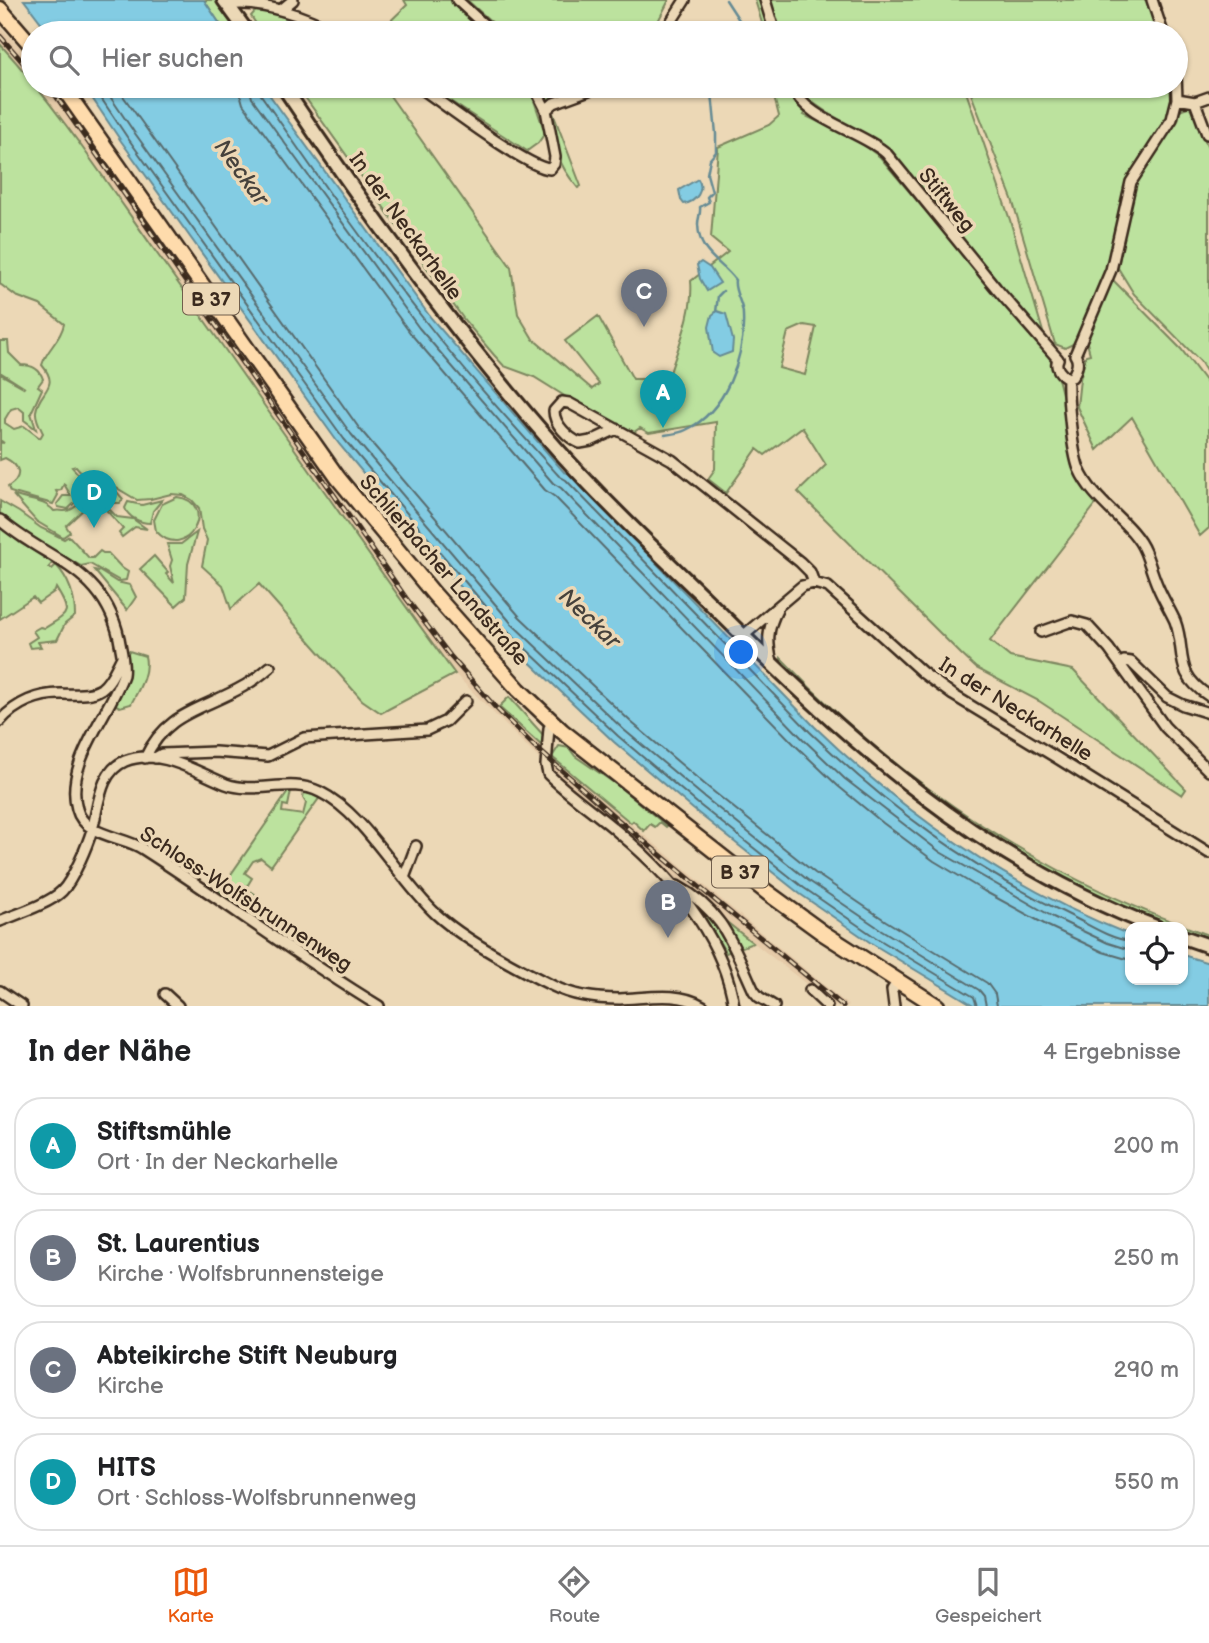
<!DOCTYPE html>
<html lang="de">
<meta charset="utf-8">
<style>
body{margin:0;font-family:"Balsamiq Sans",sans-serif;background:#f2f2f2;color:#202124}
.controls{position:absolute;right:21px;bottom:21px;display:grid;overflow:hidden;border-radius:14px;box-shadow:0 2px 5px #0004}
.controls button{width:63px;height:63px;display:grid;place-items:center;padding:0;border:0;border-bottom:2px solid #e0e0e0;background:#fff;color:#202124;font:35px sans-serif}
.you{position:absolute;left:742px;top:653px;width:24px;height:24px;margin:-18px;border:5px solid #fff;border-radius:50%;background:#1a73e8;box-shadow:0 0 0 10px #1a73e833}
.badge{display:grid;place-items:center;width:46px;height:46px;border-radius:50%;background:#ea580c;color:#fff;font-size:23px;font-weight:700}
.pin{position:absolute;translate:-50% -58px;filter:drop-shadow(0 2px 4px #0008)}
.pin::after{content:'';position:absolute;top:37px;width:24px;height:21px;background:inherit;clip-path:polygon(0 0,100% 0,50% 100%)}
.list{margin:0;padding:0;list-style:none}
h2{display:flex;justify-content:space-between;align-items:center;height:91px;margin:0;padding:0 28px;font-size:30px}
h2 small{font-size:23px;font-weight:400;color:#757577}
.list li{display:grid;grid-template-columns:46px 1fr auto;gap:21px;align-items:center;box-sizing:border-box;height:98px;margin:0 14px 14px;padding:0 14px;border:2px solid #e0e0e0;border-radius:28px}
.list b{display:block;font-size:26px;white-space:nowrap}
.list p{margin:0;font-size:23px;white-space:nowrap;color:#757577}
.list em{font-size:23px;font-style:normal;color:#757577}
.icon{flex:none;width:38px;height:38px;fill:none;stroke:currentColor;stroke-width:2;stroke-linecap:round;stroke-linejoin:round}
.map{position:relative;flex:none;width:1209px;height:1006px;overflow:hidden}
.search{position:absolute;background:#fff;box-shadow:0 2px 5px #0004;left:21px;right:21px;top:21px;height:77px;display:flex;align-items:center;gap:18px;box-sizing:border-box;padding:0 24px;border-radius:38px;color:#757577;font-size:26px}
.sheet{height:539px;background:#fff}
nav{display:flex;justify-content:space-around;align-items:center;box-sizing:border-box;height:98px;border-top:2px solid #e0e0e0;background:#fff;font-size:19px;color:#757577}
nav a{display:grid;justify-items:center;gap:4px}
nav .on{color:#ea580c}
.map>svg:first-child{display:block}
.built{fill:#e5caa8}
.green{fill:#bce29e;stroke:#7c865e;stroke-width:2;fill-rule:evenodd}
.water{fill:#83cce3;stroke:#668b94;stroke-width:2}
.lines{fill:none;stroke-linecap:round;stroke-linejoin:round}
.shore{stroke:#586b6d;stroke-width:2}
.stream{stroke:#668b94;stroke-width:2.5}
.minor-casing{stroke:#3b2a1e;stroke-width:14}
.secondary-casing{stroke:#3b2a1e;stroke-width:18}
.primary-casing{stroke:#3b2a1e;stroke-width:19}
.minor{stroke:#ecd8b6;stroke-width:9}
.secondary{stroke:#ecd8b6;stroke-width:12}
.primary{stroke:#fedbac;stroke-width:14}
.rail-casing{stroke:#3b2a1e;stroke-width:5}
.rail{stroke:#ecd8b6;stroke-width:2.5;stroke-dasharray:8;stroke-linecap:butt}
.labels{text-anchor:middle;stroke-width:7;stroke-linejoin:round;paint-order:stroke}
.shield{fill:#ecd8b6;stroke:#705e4c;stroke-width:2}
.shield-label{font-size:19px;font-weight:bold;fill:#3b2a1e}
.street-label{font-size:21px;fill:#3b2a1e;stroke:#ecd8b6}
.water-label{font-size:23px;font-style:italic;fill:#46423c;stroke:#ecd8b6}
</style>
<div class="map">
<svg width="1209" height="1006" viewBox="0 0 1209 1006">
<rect width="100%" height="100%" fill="#ecd8b6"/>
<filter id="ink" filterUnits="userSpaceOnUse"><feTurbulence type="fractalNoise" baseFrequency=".0143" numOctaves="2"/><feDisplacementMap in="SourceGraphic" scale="14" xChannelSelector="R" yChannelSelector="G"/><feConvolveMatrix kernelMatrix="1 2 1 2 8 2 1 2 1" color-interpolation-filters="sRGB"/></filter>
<g filter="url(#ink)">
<path class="built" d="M0 26 33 61V83L0 44Z
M36 86H52L59 94 332 485 403 591 443 645 481 689 564 768 849 1006H830L805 983 679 884 543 763 455 674 392 588 226 349Z"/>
<path class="green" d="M204 0H216L240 33H226Z
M404 0H453L483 33H378L407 5Z
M467 0H669L652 33H504Z
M755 0H1147L1158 33H765Z
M258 8 328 33H262L251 16Z
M0 44C58 108 107 183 158 255 258 394 353 536 455 674L381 713 362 700 259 584 231 609 223 585 202 566 207 540 202 529 199 508 192 500 183 495 171 494 151 499 137 500 115 487 90 482 76 466 72 467 89 486 87 492 68 509 58 507 57 504 63 496H71L64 484 61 490 56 491 58 495 53 504 10 492 8 487C23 477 21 466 5 458L0 460V442L4 443 0 440V374L25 388 0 372V341H8L9 353 21 365C31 365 40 369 43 379L38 386 42 389 31 413 36 429 24 420V412L18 407 11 409 5 419V423L14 429 24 426 40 438 43 433C40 427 35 418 36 411 39 390 61 388 42 365 47 348 60 342 64 324L40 305 16 296 0 284Z
M297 86H383L511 267 518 314 533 339 592 389 599 384 565 341 598 316 633 379H668C677 349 694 313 691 281L728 252 711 238 718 147 769 125 779 116 771 86H964L1010 220 1046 342 884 144 828 113 812 102 804 115 858 141 880 157 1050 358 1059 382 1066 410 1080 479 1096 504 990 641 1010 657 1073 670 1186 789 1182 795 1039 701 976 668 961 654 798 492 826 465 802 427 765 455 757 449 726 493 708 479 715 469 716 422 649 433 640 428 634 432 571 400 534 377 504 366 494 355 465 321ZM804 325 816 327 805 375 779 368 788 332Z
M427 86H529L545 133 538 143 527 151Z
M542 86H585L545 102Z
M968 86H1173L1169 115 1130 175 1109 266 1081 329 1073 344 1065 348 1055 344 1012 199Z
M1191 106 1209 150V376L1200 361 1134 294 1118 268C1123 241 1125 199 1139 176 1152 153 1171 136 1179 110Z
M553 113 581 186 578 188C555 161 554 147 553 113Z
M1110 277 1181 349 1209 386V528L1200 536 1132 417 1097 450 1077 407 1080 379 1086 355 1090 354 1085 335Z
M91 487 117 492 123 499 120 503H105L96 493 86 502 88 505 66 526 70 532 63 537 36 521 13 495C28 501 45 500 54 511 58 510 61 511 65 511 75 511 88 495 91 487Z
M177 497C220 502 187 565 156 531L154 520 162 504Z
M162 500 153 511 150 523C140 523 128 517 125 508L128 502 142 505Z
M0 501 19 512 41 528 64 539 69 536 89 558H93L100 551 103 553H108L122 568 128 572 126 580 120 581 90 564 81 566 27 535 0 514Z
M103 503 117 517 133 519 147 529 135 527 122 537 119 533 123 529 101 504Z
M0 526 20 543 53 562 49 567 52 569 56 565C69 579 75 597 75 616L65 624 57 640 38 642 41 647 30 648 28 643 37 637 33 631 40 627 45 628C69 613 72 614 56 588L55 591 38 603 33 597 0 619Z
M197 532 188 564 186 597 176 606 140 569 154 556 168 572 166 574 174 583 170 566 172 560 167 544H181Z
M94 570 99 571 117 582 130 585 136 597 127 610Z
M126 650 145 656C149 673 139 689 131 704L120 707 114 704C128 683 131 674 126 650Z
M781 658C900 784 1045 879 1209 935V939L1183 930V927C1160 927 1133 911 1113 902 987 845 878 762 781 664Z
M509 697 545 737 542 746 499 707Z
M559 746 569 748 575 756 617 785 667 826 666 827 660 822 655 827 650 824 644 831 633 821 631 823 552 757Z
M291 791 288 806 283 805 282 812 303 815 306 803 303 798 304 792 320 797 271 866 261 858 253 861 245 873 252 878 246 888 258 896 253 904 245 900 240 908 218 893 288 792Z
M679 884 753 943 726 953 703 914Z"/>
<path class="water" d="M24 0H204L226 33H49Z
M84 86H263L431 318 564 472 569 473 815 727C907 816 1011 888 1130 935V980H1183V955L1209 963V1006H975L871 943 800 894 693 809 614 742 501 635 399 516 339 444 121 141Z
M698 179C705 190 696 202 684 204L681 200 679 190Z
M701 262 710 268 720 283 707 291 700 279 697 265Z
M717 311 726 314 733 340 732 352 719 357 713 353 709 327 712 315Z"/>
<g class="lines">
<path class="shore" d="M93 86 127 137 344 439 506 630 618 736 697 803 804 888 875 937 974 997 977 1006
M103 86 134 132 351 434 512 624 624 730 703 796 809 881 880 929 979 990 984 996 986 1006
M116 86 359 428 520 617 631 722 709 788 815 873 886 921 987 983 995 994 997 1006
M238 86 243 104 411 334 545 490 555 497 796 746 838 786 883 823 934 861 984 891 1048 926 1103 952 1130 960
M249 86 252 98 419 328 553 483 561 488 803 739 845 779 940 852 1053 917 1108 943 1130 950
M258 86 259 92C313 170 367 248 426 322 468 376 514 426 559 476L566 480 810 732C890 809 971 868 1071 916 1089 925 1110 939 1130 941"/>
<path class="stream" d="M726 0 741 23 743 33
M716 312 718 296 723 291
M665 435C672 434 680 433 686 430 726 411 745 357 743 315 743 302 733 292 735 280 719 259 699 255 698 224 698 218 701 213 700 207L709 202 707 197 712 192 707 174 710 159 716 152V134L712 93 706 86"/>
<defs>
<path id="minor" d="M457 0 493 33
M765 0 775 33
M1152 0 1163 33
M229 5C261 0 308 17 337 33
M281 10 293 0
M664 33 685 0
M418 86C441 102 527 168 550 169L554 164 555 157 546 110 534 86
M792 86C805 120 859 130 886 153L996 288 1058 359C1054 367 1061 375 1068 378
M1177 99 1195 102 1209 97
M1195 102 1207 134
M546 110 554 103 600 86
M1068 378C1067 397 1072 451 1079 469 1094 504 1133 522 1145 552 1150 564 1153 576 1158 587 1163 599 1170 610 1175 621 1187 653 1172 672 1209 696
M1068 378 1072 377C1076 371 1080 362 1075 355L1111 270 1131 182 1172 119 1177 99 1176 74
M617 429 591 441 580 443C568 438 554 424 554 411L562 402 569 403 672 460 800 562 810 572 814 583
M0 520C47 561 103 567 119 638 121 650 125 664 123 675 109 715 64 763 77 809 84 837 124 836 143 849 223 900 298 957 379 1006
M1041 632 1072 621 1087 625 1109 649 1165 727 1209 771
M743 636 802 586 814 583 828 587 923 673 953 695 1057 758 1209 853
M772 663C767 642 767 629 777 610
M1120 664 1124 661 1131 662 1167 697 1183 705 1209 713
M0 721C16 703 39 693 63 694 76 694 90 696 101 689 111 682 116 668 122 657
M553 723 549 728 546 765 548 774C569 795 595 812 618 832 672 877 723 935 734 1006
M145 758C167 711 203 710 244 686 253 681 262 674 270 667
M155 758 162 754 215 752 268 756 304 738 427 730 446 721 466 701
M404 878 416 846
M677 886C724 911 733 946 754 991L759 997 774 1006
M0 921C17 914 49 904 62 891 73 880 87 846 92 830 99 806 99 772 125 761 159 747 196 772 226 784 256 795 291 777 320 792 365 814 398 879 436 914 463 939 519 969 553 986 573 996 598 999 620 999 648 998 678 991 703 1006
M810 990 827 1006
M0 991 22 1006
M165 994 178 1006
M894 1006 892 990 897 982"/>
<path id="secondary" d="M224 0 248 33
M283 86C367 212 457 336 558 450 609 507 665 559 719 612 851 743 979 860 1156 927
M1183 937 1209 946"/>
<path id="primary" d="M0 9 33 47
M62 86 338 478 433 593 519 690 562 731 768 893 823 933 937 1006"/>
</defs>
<use href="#minor" class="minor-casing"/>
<use href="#secondary" class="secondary-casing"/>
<use href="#primary" class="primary-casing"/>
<use href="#minor" class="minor"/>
<use href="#secondary" class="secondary"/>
<use href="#primary" class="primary"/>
<defs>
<path id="rail" d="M0 36 33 74
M49 86 406 598 451 657 495 707 533 745 617 819 843 1006"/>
</defs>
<use href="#rail" class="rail-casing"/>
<use href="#rail" class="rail"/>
</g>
</g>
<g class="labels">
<g class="shield">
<rect x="183" y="283.5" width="56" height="31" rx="5"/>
<rect x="712" y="856.5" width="56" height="31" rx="5"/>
</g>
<g class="shield-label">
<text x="211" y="306">B 37</text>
<text x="740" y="879">B 37</text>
</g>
<g class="street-label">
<text transform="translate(947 200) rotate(51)" y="7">Stiftweg</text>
<text transform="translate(406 226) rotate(54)" y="7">In der Neckarhelle</text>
<text transform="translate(444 570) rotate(49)" y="7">Schlierbacher Landstraße</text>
<text transform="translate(1016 709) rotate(32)" y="7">In der Neckarhelle</text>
<text transform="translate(246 899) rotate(33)" y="7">Schloss-Wolfsbrunnenweg</text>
</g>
<g class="water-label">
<text transform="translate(242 172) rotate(54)" y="8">Neckar</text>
<text transform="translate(590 618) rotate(44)" y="8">Neckar</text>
</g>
</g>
</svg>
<div class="controls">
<button><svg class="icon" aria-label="locate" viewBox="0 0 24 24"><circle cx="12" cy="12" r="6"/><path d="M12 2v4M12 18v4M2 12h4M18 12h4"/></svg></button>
</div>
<div class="you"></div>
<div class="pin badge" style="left:663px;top:428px;background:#0f9aa8">A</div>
<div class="pin badge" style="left:668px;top:938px;background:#6b7280">B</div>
<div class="pin badge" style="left:644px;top:327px;background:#6b7280">C</div>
<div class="pin badge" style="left:94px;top:528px;background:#0f9aa8">D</div>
<div class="search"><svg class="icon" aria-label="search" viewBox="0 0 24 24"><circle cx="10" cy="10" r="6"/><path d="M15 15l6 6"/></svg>Hier suchen</div>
</div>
<section class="sheet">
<h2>In der Nähe<small>4 Ergebnisse</small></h2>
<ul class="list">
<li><span class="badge" style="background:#0f9aa8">A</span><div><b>Stiftsmühle</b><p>Ort · In der Neckarhelle</p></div><em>200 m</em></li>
<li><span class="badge" style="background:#6b7280">B</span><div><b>St. Laurentius</b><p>Kirche · Wolfsbrunnensteige</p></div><em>250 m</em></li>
<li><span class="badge" style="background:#6b7280">C</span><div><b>Abteikirche Stift Neuburg</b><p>Kirche</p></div><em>290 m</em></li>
<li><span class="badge" style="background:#0f9aa8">D</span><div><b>HITS</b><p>Ort · Schloss-Wolfsbrunnenweg</p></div><em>550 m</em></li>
</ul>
</section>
<nav>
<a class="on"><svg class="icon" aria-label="map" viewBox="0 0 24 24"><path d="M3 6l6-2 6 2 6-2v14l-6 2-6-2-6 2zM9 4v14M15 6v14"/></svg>Karte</a>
<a><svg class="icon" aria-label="directions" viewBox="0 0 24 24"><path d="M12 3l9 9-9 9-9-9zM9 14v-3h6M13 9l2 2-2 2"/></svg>Route</a>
<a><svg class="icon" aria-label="saved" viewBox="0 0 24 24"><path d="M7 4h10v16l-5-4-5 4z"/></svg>Gespeichert</a>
</nav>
